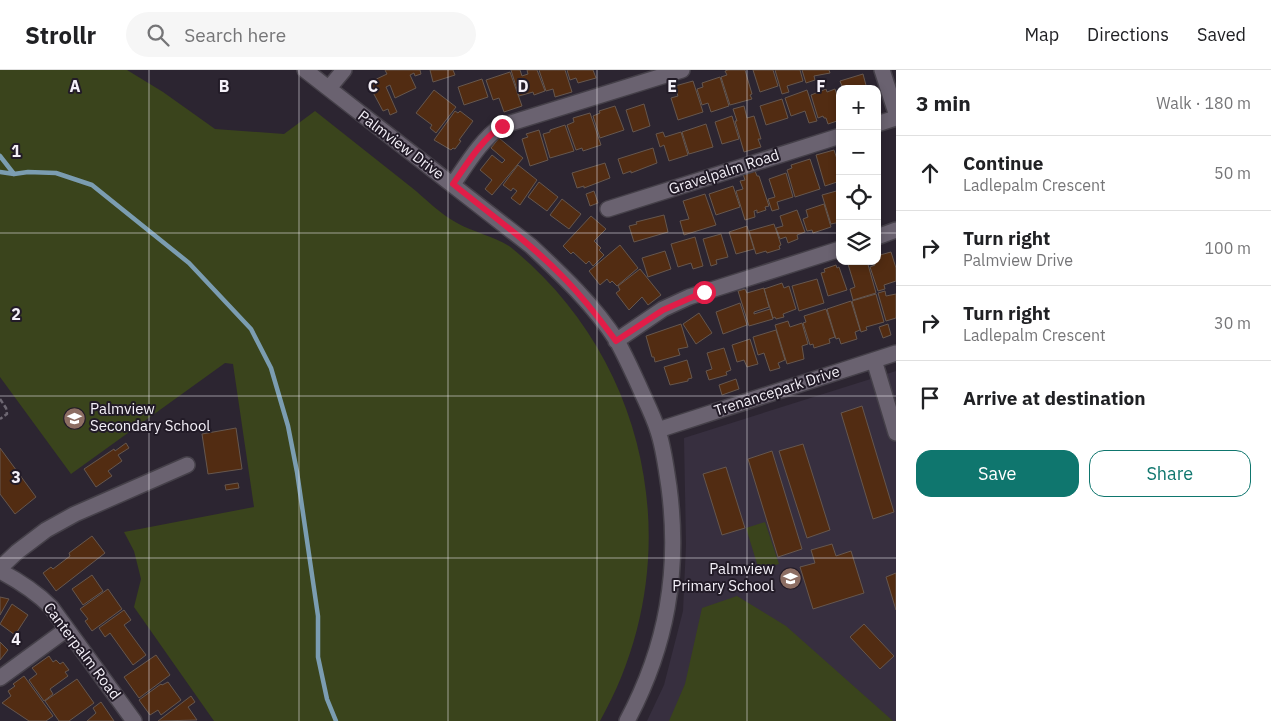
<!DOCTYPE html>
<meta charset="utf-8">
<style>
body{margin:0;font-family:"IBM Plex Sans",sans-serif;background:#f6f6f6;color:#202124}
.controls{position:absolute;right:15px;top:15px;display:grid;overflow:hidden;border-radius:10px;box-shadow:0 2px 8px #0003}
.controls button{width:45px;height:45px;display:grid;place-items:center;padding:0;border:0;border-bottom:1px solid #e0e0e0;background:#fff;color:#202124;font:25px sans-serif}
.stop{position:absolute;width:15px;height:15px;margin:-11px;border:4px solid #e11d48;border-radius:50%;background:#fff}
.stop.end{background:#e11d48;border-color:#fff;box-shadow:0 1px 5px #0008}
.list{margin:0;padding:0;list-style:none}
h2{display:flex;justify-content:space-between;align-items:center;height:65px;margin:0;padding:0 20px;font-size:21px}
h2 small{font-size:16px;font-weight:400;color:#757577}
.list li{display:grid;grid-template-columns:32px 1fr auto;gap:15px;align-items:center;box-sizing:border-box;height:75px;padding:0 20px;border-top:1px solid #e0e0e0}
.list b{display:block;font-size:19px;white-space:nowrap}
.list p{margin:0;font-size:16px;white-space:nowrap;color:#757577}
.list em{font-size:16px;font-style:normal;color:#757577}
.actions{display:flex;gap:10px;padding:15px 20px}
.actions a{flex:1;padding:11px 0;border:1px solid #0f766e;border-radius:15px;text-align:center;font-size:18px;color:#0f766e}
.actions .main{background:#0f766e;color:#fff}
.icon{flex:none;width:28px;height:28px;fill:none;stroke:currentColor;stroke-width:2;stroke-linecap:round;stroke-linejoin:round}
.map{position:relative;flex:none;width:896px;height:651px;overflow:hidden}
header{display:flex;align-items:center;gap:30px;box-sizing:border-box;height:70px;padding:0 25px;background:#fff;border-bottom:1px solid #e0e0e0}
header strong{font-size:24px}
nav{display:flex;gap:28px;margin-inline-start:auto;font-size:18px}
.search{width:350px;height:45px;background:#f6f6f6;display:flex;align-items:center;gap:12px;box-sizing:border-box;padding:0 18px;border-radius:28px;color:#757577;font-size:19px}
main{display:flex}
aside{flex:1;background:#fff}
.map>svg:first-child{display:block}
.education{fill:#372f3f}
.green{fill:#3a441c}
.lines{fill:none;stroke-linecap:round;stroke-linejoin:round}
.stream{stroke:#7b9db1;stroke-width:4.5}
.building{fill:#522c12;stroke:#66574e}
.minor-casing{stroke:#454049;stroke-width:18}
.path{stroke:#6d6772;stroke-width:2.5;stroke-dasharray:5 2.5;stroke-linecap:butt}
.minor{stroke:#6a6270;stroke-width:15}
.route{stroke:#e11d48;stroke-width:6}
.grid{fill:none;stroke:#f4f0f8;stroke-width:1;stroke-opacity:0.55}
.labels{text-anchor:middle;stroke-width:4;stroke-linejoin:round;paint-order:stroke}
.street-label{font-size:15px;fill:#f4f0f8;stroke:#221b27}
.poi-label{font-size:15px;fill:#f4f0f8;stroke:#221b27;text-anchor:start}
.grid-label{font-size:16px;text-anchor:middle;font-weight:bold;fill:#f4f0f8;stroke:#221b27;stroke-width:4;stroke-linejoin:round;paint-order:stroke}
</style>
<header>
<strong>Strollr</strong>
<div class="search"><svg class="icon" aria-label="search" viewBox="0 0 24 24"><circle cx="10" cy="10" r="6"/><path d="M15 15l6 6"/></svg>Search here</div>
<nav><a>Map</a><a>Directions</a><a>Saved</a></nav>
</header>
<main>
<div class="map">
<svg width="896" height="651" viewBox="0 0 896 651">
<rect width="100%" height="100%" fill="#2c2531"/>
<path class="education" d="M896 301V651H647L664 615 683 541 686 475 684 368Z"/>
<path class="green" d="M0 0H127L163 22 215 59 284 64 315 41C347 66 379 92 411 117 426 129 440 144 457 153 473 162 493 166 509 176 516 181 523 188 530 194 657 312 685 501 600 651H214L134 537 141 509 134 481 124 462 254 437 233 294 225 293 71 404 0 307Z
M765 452 779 494 759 500 746 458Z
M737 526 786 556 893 651H669L685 614 702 538Z"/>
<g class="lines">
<path class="stream" d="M0 86 14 104
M0 102 14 104 28 102 56 103 92 115 189 193 251 259 271 298 288 356 297 402 318 546V587L327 629 336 651"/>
</g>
<path class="building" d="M385 0H420L421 4 415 6 414 3 410 5 416 18 395 28 390 15 386 17 397 42 390 45 388 39 383 41 368 13 387 4Z
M430 0H453L455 5 433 12Z
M511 0H520L522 6 528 4 527 0H537L545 21 534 25 533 22 519 26Z
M539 0H565L572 22 555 27 553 19 546 21Z
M567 0H593L596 8 578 13 576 8 570 10Z
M728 0H745L752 24 750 25 752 29 730 35 721 7 727 5 725 1Z
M753 0H773L778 16 760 22Z
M775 0H800L803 11 787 16 789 22 782 24Z
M802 0H829L830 3 814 6 815 10 806 13Z
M510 2 522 36 504 42 499 28 493 30 486 10Z
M863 4 867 19H843L840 11Z
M720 7 729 36 711 42 708 33 702 35 697 19 703 17 702 13Z
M482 9 488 27 464 35 458 17Z
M693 11 703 42 678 50 671 28 678 26 675 16Z
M826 19 827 22 835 19 840 34V50L828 54 826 48H824L823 46 818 48 811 25Z
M434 20 456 37 436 63 430 58 432 55 416 43Z
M807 20 817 51 809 53 805 41 791 46 785 28Z
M782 29 788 48 766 55 760 36Z
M644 34 650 56 633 62 626 40Z
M615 36 624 60 600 68 593 46 600 43 599 41Z
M744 36 747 48 754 46 761 69H758L761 77 744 82 735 51H737L733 39Z
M455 41 458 43 460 41 473 51 459 70 461 71 455 79 453 78 451 80 434 70Z
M590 43 601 75 583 81 582 78 576 80 567 55 574 52 573 48Z
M732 46 739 69 722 74 715 52Z
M706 54 713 77 689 84 682 62Z
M565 55 574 81 550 88 543 64 550 62V60Z
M539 60 548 90 530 96 522 69 528 67 526 64Z
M663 62 665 67 681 62 688 85 669 91 664 75 660 77 656 64Z
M499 68 523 88 492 125 485 119 492 110 480 100 492 85 502 93 505 90 491 78Z
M653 78 657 93 631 103V101L623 104 618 89Z
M834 80 840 98V111L825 116 816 85Z
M810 89 820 119 795 127 787 100 792 98 791 95Z
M605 93 610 108 584 118V116L577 118 572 103Z
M518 95 537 110 520 135 511 128 517 121 513 118 511 121 503 115Z
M755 101 757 106H759L769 136 765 137 766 140 757 143V140L754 141 755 147 745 150 736 121 743 119 740 111 745 110 743 104Z
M786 103 793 127 777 132 779 139 772 141 768 129 775 127 769 109Z
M539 112 558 127 547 141 528 127Z
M733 116 740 137 716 145 709 124Z
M840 120V152L831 154 822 125Z
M594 121 598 133 590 136 586 124Z
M705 124 716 155 684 165 680 151 689 149 683 131Z
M562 129 581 144 569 159 550 145Z
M824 134 831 157 813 163 812 160 807 161 803 149 808 147 806 140Z
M797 140 805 162 797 165 798 169 788 173 786 167 780 169 776 158 783 156 780 146Z
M664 145 668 162 634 172 629 156 637 154 636 152Z
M591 146 606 159 594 171 601 178 599 180 604 185 593 196 589 191 586 194 573 182 571 184 563 176Z
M774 154 781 175 779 176 780 179 767 183 766 181 756 184 749 161Z
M747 156 754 179 736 184 729 162Z
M721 164 728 187 716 190 717 194 711 196 703 169Z
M695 167 703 196 693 199 691 193 678 197 671 174Z
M620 175 638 198 617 216 612 211 610 213 607 209 600 215 589 201Z
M665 181 671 199 648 207 642 188Z
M891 182 896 198V211L884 215 885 219 878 221 870 197 875 195 874 191H877V188L880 187V185Z
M847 191H867L876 223 853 230 850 219 855 217Z
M836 195 837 198 839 197 847 220 828 226 821 203 825 202 824 199Z
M640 199 661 225 648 235 642 227 629 240 616 223 620 220 618 216Z
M817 209 824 233 799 241 792 216Z
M782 213 784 218 789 216 796 239 783 244 784 247 776 249 775 247 773 248 764 219Z
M764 218 769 237 754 242V244L770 239 773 249 749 256 738 221 745 219 747 223Z
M885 221 886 226 896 224V248L886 251 878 223Z
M876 224 884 252 866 257 867 260 861 262 852 231Z
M851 231 860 260 855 262 857 269 841 274 839 268 836 269 827 239Z
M740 233 747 255 723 264 716 242Z
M826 239 835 267 829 269 830 273 814 278 813 274 810 275 803 253 806 252 804 246Z
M699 243 712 263 696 274 683 254Z
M788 251 790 257 802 253 808 274 802 276 804 289 787 294 775 255Z
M681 254 688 277 678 279 680 285 655 292 654 287H652L646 266Z
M888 254 891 265 883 268 879 257Z
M776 260 785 290 778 293 780 298 770 301 764 283 758 285 753 267Z
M750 269 758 294 747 297 744 290 737 292 732 275Z
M724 278 731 300 726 302 727 305 709 310 706 301 712 299 707 283Z
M687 290 692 308 688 309V311L670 315 664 297Z
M736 309 739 319 722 325 719 315Z
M862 336 894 442 873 449 841 343Z
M236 358 242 399 208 404 202 364Z
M126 373 129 378 118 385 122 391 108 401 112 406 96 417 84 399 114 379 115 381Z
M803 374 830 460 807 468 779 381Z
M0 378 36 427 15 444 0 424Z
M772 381 802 479 778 487 748 389Z
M726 397 745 458 722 465 703 404Z
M238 413 239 418 226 420 225 415Z
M92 466 105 483 56 521 43 503 51 497 53 499 70 486 69 483Z
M832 474 836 486 851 481 864 523 813 539 800 497 815 493 811 480Z
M896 503V540L886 507Z
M92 505 103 521 83 535 72 519Z
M108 519 122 539 92 561 85 551 88 549 80 539Z
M0 527 9 529 0 545Z
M12 534 28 545 15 565 0 554Z
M124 540 131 550 124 555 146 585 133 595 110 563 105 567 99 558Z
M864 554 894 586 880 599 850 567Z
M0 572 8 580 0 590Z
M156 585 170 605 139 628 124 607Z
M49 586 53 592 56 590 60 594 63 592 69 600 65 602 68 606 50 619 53 624 44 631 29 610 37 604 32 598Z
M24 606 53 646 46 651H29L2 633 11 626 8 621 15 616 13 614Z
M77 609 94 633 69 651H59L45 631Z
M168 612 181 630 161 645 158 640 150 645 139 630 161 614 162 615Z
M191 626 195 632 188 637 197 650 158 651Z
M101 632 114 651H87L96 643 93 638Z"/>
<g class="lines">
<defs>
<path id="minor" d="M305 0 531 176C562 205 594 235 617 271 625 285 632 301 639 316 645 330 653 345 658 361 664 379 666 398 669 417 680 501 667 576 627 651
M882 0 896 43
M329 18 344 0
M877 54 896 48
M453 114C467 94 481 70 501 56L682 0
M608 139 840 66
M877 167 896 160
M616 271 663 239 689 227 840 179
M874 290 896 363
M658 360 896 283
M0 498 17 482 46 460 75 444 187 395
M0 501C19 511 36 522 51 537L134 651
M0 608 67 559"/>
</defs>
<use href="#minor" class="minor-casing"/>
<path class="path" d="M0 329 6 338 7 344 0 349"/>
<use href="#minor" class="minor"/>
</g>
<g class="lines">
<path class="route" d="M502 56C481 70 467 94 453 114 490 144 529 172 562 206 582 226 599 248 616 271L663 240 704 222"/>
</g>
<path class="grid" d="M149 0V651M299 0V651M448 0V651M597 0V651M747 0V651M0 163H840M877 163H896M0 326H896M0 488H896"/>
<defs>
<symbol id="school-disc" viewBox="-11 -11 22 22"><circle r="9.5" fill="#8d6e63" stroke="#221b27"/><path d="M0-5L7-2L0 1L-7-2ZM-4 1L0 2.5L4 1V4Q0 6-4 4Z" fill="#fff"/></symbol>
</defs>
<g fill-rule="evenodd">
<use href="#school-disc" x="62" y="336" width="25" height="25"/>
<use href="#school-disc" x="778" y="496" width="25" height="25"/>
</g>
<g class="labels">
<g class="street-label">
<text transform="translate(401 75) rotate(37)" y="5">Palmview Drive</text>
<text transform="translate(724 102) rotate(-18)" y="5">Gravelpalm Road</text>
<text transform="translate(777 321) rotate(-18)" y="5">Trenancepark Drive</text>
<text transform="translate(82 581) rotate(53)" y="5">Canterpalm Road</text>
</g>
<g class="poi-label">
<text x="90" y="344">Palmview<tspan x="90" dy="17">Secondary School</tspan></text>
<text x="774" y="504" text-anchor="end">Palmview<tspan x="774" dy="17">Primary School</tspan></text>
</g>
</g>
<g class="grid-label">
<text x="75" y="22">A</text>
<text x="224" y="22">B</text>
<text x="373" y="22">C</text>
<text x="523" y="22">D</text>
<text x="672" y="22">E</text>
<text x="821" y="22">F</text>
<text x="16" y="87">1</text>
<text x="16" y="250">2</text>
<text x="16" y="413">3</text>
<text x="16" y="575">4</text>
</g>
</svg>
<div class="controls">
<button>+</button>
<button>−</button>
<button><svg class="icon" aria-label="locate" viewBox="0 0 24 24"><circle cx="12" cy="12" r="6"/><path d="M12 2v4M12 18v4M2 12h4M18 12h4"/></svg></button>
<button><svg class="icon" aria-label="layers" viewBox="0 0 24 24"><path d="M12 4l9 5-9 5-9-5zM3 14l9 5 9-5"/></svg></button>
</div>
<div class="stop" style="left:704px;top:222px"></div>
<div class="stop end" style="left:502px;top:56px"></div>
</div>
<aside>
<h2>3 min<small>Walk · 180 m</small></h2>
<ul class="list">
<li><svg class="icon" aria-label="ahead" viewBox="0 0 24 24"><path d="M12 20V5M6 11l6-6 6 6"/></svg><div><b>Continue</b><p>Ladlepalm Crescent</p></div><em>50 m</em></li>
<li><svg class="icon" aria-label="right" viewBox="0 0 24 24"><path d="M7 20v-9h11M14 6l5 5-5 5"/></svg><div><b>Turn right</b><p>Palmview Drive</p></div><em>100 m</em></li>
<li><svg class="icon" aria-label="right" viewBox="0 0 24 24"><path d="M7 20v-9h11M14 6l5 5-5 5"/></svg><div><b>Turn right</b><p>Ladlepalm Crescent</p></div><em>30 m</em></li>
<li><svg class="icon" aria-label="arrive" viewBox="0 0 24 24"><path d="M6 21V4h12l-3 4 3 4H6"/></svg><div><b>Arrive at destination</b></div></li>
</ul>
<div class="actions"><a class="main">Save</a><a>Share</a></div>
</aside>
</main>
